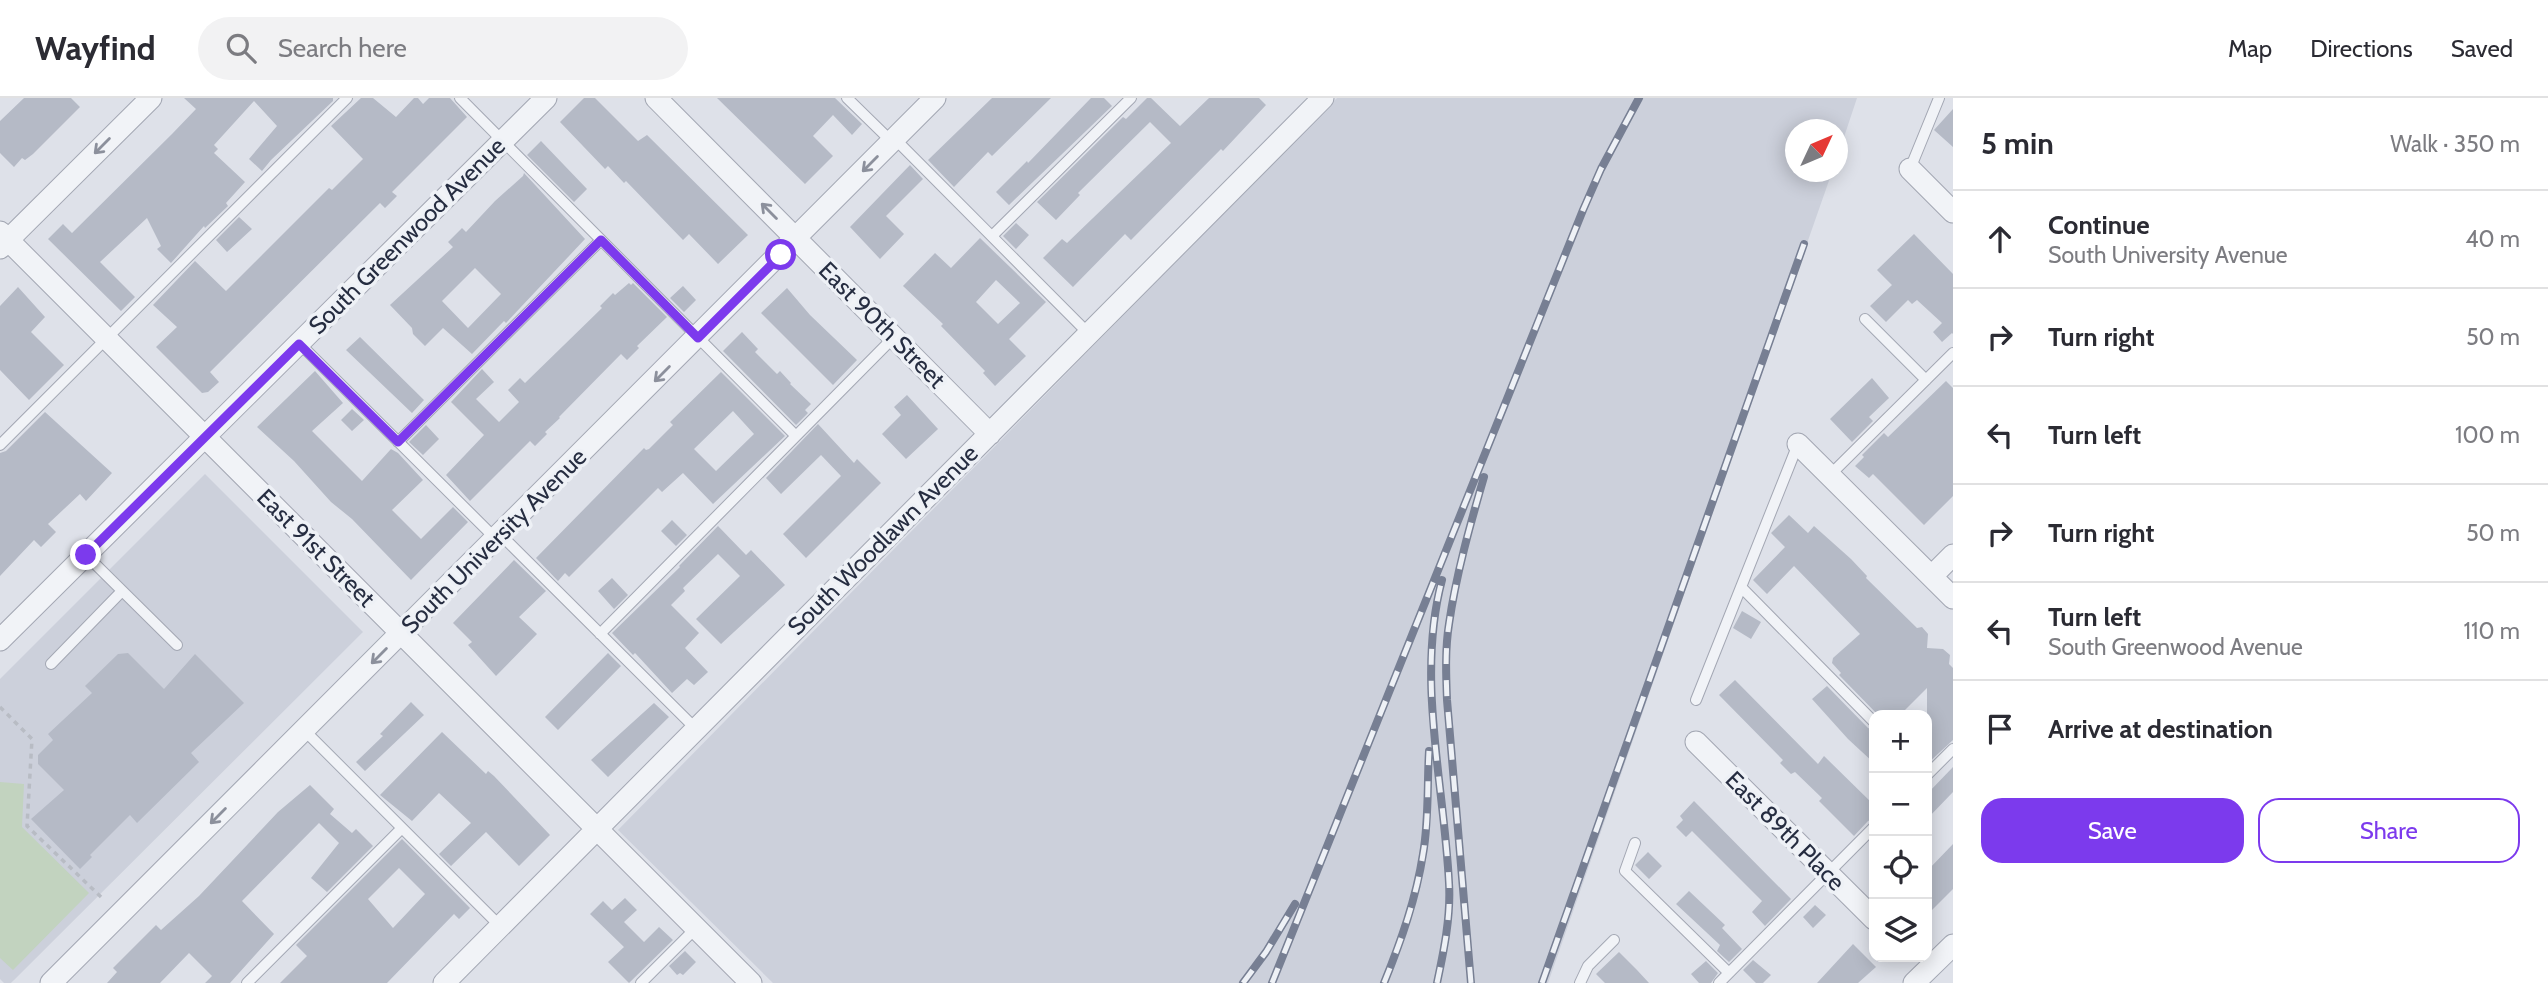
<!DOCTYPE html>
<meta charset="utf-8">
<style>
body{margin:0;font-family:Cabin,sans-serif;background:#f2f2f3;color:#2b2b33}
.controls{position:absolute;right:21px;bottom:21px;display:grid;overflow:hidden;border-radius:14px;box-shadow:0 4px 18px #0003}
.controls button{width:63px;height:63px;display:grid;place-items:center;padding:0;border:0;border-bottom:2px solid #e1e1e2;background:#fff;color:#2b2b33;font:35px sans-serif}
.compass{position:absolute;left:1785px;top:21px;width:63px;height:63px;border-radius:50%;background:#fff;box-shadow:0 4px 18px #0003;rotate:46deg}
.stop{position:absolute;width:21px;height:21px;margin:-16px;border:5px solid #7c3aed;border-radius:50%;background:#fff}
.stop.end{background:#7c3aed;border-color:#fff;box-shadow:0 2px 7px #0008}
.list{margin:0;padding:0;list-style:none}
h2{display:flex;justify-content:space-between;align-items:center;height:91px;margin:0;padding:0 28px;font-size:30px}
h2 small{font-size:23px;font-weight:400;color:#7c7c81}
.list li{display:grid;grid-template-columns:46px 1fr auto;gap:21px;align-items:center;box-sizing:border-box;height:98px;padding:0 28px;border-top:2px solid #e1e1e2}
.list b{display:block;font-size:26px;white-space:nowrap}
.list p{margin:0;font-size:23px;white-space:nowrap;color:#7c7c81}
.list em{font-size:23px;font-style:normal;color:#7c7c81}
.actions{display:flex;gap:14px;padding:21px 28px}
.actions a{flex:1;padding:16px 0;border:2px solid #7c3aed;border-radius:21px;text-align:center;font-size:24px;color:#7c3aed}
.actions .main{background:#7c3aed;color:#fff}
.icon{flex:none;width:38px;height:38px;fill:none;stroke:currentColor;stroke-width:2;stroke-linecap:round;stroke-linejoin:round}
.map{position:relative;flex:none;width:1953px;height:885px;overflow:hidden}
header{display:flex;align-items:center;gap:42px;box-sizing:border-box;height:98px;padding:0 35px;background:#fff;border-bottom:2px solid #e1e1e2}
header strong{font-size:33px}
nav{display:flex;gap:38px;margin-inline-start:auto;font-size:24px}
.search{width:490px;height:63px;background:#f2f2f3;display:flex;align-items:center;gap:18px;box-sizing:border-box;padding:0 24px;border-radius:38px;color:#7c7c81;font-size:26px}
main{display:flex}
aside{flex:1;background:#fff}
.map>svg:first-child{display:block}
.built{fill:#ccd0db}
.green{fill:#c2d3bf}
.building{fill:#b5bac6;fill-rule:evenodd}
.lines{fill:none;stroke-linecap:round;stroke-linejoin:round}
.service-casing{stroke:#a3a7b3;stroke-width:12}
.minor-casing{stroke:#a3a7b3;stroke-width:23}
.path{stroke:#b8bcc4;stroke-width:3.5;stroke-dasharray:5 5;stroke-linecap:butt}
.service{stroke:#f1f3f7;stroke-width:10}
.minor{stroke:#f1f3f7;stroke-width:21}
.rail-casing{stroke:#777f93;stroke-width:8}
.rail{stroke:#eef1f6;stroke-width:5;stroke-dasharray:16;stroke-linecap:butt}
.oneway{stroke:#8c909c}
.route{stroke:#7c3aed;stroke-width:9}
.labels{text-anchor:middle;stroke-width:7;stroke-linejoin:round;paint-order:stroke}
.street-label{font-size:24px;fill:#262d41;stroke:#eef1f6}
</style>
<header>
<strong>Wayfind</strong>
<div class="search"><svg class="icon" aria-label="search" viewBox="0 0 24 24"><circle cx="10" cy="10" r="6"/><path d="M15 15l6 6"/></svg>Search here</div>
<nav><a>Map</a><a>Directions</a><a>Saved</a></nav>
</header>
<main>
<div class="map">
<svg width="1953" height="885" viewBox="0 0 1953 885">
<rect width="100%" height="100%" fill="#dee1e9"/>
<path class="built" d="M1337 0H1857L1838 57V32H1796V74H1832L1548 885H773L618 732Z
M205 376 363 534 11 885H4L0 881V581Z"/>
<path class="green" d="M0 684 24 686 22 729 89 795 13 872 0 860Z"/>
<path class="building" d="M24 0H71L80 9 33 56 25 62 22 60 14 69 0 55V23Z
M184 0H333V3L271 62 262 73 249 61 277 28 254 3 214 47 218 51 214 55 245 84 226 105 228 108 205 130 204 128 171 165 157 151 161 148 147 120 100 164 135 199 121 213 48 141 63 126 72 135 172 36 196 11Z
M361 0H373L396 19 414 0H418L423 6 429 0H450L467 19 392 94 397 98 385 110 380 105 210 274 219 284 208 294 202 295 156 249 177 229 153 207 195 163 226 193 329 90 332 92 363 61 331 28Z
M584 0H595L638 43 647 37 748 137 718 166 689 136 683 142 626 83 624 85 608 68 605 71 560 24Z
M717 0H835L862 26 852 37 833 17 813 38 833 58 805 86Z
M992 0H1051L992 58 988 54 954 89 928 62Z
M1091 0H1104L1112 8 1009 107 996 94 1027 63 1028 65Z
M1147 0H1151L1180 28 1209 0H1259L1266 7 1223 53 1221 51 1131 142 1125 136 1073 189 1043 160 1062 141 1067 145 1171 45 1150 24 1078 95 1080 97 1056 122 1037 104 1123 19 1126 21Z
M1953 11V49L1934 32Z
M541 43 587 91 574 104 527 57Z
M910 67 923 81 886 118 904 136 880 161 850 129Z
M524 75 585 141 506 225 504 223 472 256 443 230 425 248 413 236 412 230 390 207 453 149 448 144 462 130 466 134 495 103 523 78ZM475 170 501 196 468 230 442 203Z
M239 119 252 131 227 154 216 142Z
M1016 125 1029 137 1016 151 1003 138Z
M1914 136 1953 176V236L1952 235 1942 244 1933 234 1942 225 1917 202 1912 206 1908 202 1886 224 1870 208 1892 187 1877 172Z
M980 140 1046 204 1009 241 1026 258 995 288 983 275 985 273 941 228 943 226 903 188 935 155 951 170ZM996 182 1020 205 998 226 976 204Z
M629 185 631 187 633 185 667 219 637 248 639 250 627 262 621 256 559 319 560 320 545 334 547 336 535 348 530 343 470 403 446 377 484 337 451 304 482 271 494 284 476 301 499 324 519 304 508 292 520 280 525 285 602 210 600 208 613 195 615 197Z
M683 188 696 202 684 214 670 200Z
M18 189 45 219 31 234 64 267 29 302 0 272V208Z
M787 190 810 217 857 262 833 287 761 215Z
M742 234 758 251 755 254 777 276 780 273 791 285 790 286 811 306 805 312 808 315 796 327 723 253Z
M360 239 424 302 412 315 346 252Z
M315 273 343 305 312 333 362 383 391 351 398 355 423 382 392 412 421 441 453 409 468 424 411 482 352 421 331 404 294 363 257 329Z
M721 274 785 338 713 406 683 375 662 394 658 390 569 479 565 475 558 483 536 460 644 350 646 352 649 351 673 327 670 324ZM733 313 754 336 716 373 694 351Z
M1872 280 1889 300 1869 319 1873 323 1852 344 1830 321Z
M1946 283 1953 290V398L1924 427 1873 376 1869 380 1855 368 1864 359 1862 357 1884 335 1888 339Z
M907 297 938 331 906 361 882 336 901 317 894 309Z
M352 311 364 322 352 333 341 322Z
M45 314 112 375 86 403 80 396 48 426 56 434 41 449 34 442 0 478V355L6 353Z
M818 326 854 365 857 361 881 385 806 460 783 436 841 378 821 357 781 396 766 380Z
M426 327 439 341 423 357 409 344Z
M1789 417 1808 435 1814 428 1851 461 1867 478 1866 480 1917 530 1922 529 1928 536 1927 550 1943 551 1950 557 1949 566 1953 570V642L1927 666V590L1900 617H1878L1839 577 1841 575 1832 565 1833 560 1860 536 1794 468 1767 496 1753 482 1785 449 1771 435Z
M672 422 687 437 676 448 661 433Z
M718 428 746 457 751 452 785 487 721 546 696 521 740 478 718 456 683 490 685 493 671 507 699 535 685 550 708 574 694 587 687 581 672 595 635 555 633 557 612 535 680 469 679 468Z
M514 462 546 493 519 519 537 536 496 578 468 547 472 544 453 525Z
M612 480 628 497 614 511 598 493Z
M1742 513 1761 524 1751 541 1733 530Z
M128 555 164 591 195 556 244 605 191 655 199 664 137 725 130 717 90 757 92 759 80 771 31 721 64 692 38 666V657L53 642 48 636 92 595 85 588 118 556Z
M608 555 621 568 558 632 545 619Z
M1735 582 1818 666 1824 658 1874 707V721L1868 723 1854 738 1819 703 1822 700 1795 674 1791 676 1780 665 1783 662 1719 597Z
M1827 588 1868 630 1874 632V665L1848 641 1812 601Z
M411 604 424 617 365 673 356 664 383 638 380 636Z
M654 605 669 619 608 679 591 662Z
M442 634 486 676 488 673 494 678 550 737 519 768 486 734 451 768 439 756 471 725 439 695 412 723 380 697Z
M1953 669V694L1927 721V696Z
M310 687 334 711 330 716 352 735 356 731 373 748 327 794 311 780 339 745 319 725 242 803 274 836 230 885H205L212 878 189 855 160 885H107L117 874 113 870 156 827 161 832 199 798 278 714Z
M1694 703 1791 801 1765 828 1752 814 1762 803 1692 733 1686 739 1676 729 1683 722 1680 718Z
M402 741 470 810 459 821 454 816 387 885H280L307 858 296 847ZM399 770 425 796 393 830 368 801Z
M1953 746V791L1927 817V773Z
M1648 754 1662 768 1649 781 1635 767Z
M1689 793 1725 827 1722 830 1742 851 1729 864 1717 853 1720 847 1676 806Z
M625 800 637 812 624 824 644 844 659 829 673 842 629 885 608 864 624 849 590 816 603 803 612 812Z
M1815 807 1826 817 1813 830 1803 819Z
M1853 846 1876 869 1858 885H1817Z
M685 853 696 864 683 877 680 875 677 877 669 868Z
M1619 854 1637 872 1649 885H1605L1596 876Z
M1753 862 1771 877 1763 885H1756L1743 872Z
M1706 863 1718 875 1711 885H1699L1691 876Z"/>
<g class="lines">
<defs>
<path id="service" d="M460 0 796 338
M847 0 892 44
M895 41 1089 236
M1910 71 1939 0
M992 138 1131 0
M1865 221 1926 282
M299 245 496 441
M398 344 601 142
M0 347 347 0
M1830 377 1953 255
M500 436 696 631
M86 457 177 547
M1741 489 1874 624
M600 536 894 239
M51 566 122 493
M1696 602 1798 346
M304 632 500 828
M1927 677 1953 651
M1635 745 1625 773 1729 875
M247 885 402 730
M641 885 696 830
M1580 885 1588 868 1614 842
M1719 885 1874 729"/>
<path id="minor" d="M656 0 990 336
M1910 71 1953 114
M0 134 751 885
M0 150 151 0
M1798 346 1953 500
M1932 478 1953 457
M0 542 546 0
M1696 644 1874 821
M51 885 935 0
M444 885 1323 0
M1914 885 1953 847"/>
</defs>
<use href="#service" class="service-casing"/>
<use href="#minor" class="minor-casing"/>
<path class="path" d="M0 609 32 641 27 728 101 799"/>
<use href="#service" class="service"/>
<use href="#minor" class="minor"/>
<defs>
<path id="rail" d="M1243 885 1266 854 1295 806
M1272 885 1583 112 1601 71 1639 0
M1384 885C1401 843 1416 801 1423 756 1429 723 1427 687 1429 653
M1437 885C1444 852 1451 818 1449 785 1444 685 1416 580 1442 482
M1471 885 1447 602C1446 577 1445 551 1449 526 1456 477 1470 427 1484 379
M1542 885 1804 146"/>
</defs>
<use href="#rail" class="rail-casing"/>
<use href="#rail" class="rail"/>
</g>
<defs><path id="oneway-shaft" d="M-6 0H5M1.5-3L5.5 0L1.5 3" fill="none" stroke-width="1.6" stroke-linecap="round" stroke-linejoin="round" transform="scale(1.75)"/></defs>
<g class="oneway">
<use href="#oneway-shaft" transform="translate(102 48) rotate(135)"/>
<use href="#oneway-shaft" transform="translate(870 66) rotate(135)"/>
<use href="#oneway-shaft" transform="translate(769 113) rotate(-135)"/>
<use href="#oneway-shaft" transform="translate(662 276) rotate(135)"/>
<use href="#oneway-shaft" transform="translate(379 558) rotate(135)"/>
<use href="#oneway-shaft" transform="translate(218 718) rotate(135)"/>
</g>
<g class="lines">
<path class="route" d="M86 457 299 246 398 344 601 142 698 240 781 157"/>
</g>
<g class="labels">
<g class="street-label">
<text transform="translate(407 138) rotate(-45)" y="8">South Greenwood Avenue</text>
<text transform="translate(882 227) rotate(45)" y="8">East 90th Street</text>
<text transform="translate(883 442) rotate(-45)" y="8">South Woodlawn Avenue</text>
<text transform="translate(494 443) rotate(-45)" y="8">South University Avenue</text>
<text transform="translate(316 450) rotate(45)" y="8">East 91st Street</text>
<text transform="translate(1785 733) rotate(45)" y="8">East 89th Place</text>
</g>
</g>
</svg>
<div class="controls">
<button>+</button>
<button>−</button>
<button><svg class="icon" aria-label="locate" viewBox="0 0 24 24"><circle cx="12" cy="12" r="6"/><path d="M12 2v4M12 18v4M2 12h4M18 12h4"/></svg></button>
<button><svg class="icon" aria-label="layers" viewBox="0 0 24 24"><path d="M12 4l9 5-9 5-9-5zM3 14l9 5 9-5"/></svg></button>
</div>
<svg class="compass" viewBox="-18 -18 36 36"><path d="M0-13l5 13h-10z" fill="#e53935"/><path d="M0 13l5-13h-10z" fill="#7c7c81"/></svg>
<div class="stop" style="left:781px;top:157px"></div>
<div class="stop end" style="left:86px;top:457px"></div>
</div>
<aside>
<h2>5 min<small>Walk · 350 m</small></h2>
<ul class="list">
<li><svg class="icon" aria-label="ahead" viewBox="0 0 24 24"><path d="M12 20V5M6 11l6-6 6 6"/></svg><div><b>Continue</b><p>South University Avenue</p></div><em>40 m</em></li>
<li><svg class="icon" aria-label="right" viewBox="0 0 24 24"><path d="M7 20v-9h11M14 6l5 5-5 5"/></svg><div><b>Turn right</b></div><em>50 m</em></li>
<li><svg class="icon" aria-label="left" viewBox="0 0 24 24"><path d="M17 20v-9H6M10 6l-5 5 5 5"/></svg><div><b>Turn left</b></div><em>100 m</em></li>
<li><svg class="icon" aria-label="right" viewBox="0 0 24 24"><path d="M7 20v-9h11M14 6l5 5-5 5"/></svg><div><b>Turn right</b></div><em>50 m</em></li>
<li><svg class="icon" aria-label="left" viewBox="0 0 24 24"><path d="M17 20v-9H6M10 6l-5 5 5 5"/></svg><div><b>Turn left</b><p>South Greenwood Avenue</p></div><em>110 m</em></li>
<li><svg class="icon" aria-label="arrive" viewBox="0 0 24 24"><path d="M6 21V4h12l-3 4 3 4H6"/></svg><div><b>Arrive at destination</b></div></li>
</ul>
<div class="actions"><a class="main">Save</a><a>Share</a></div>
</aside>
</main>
